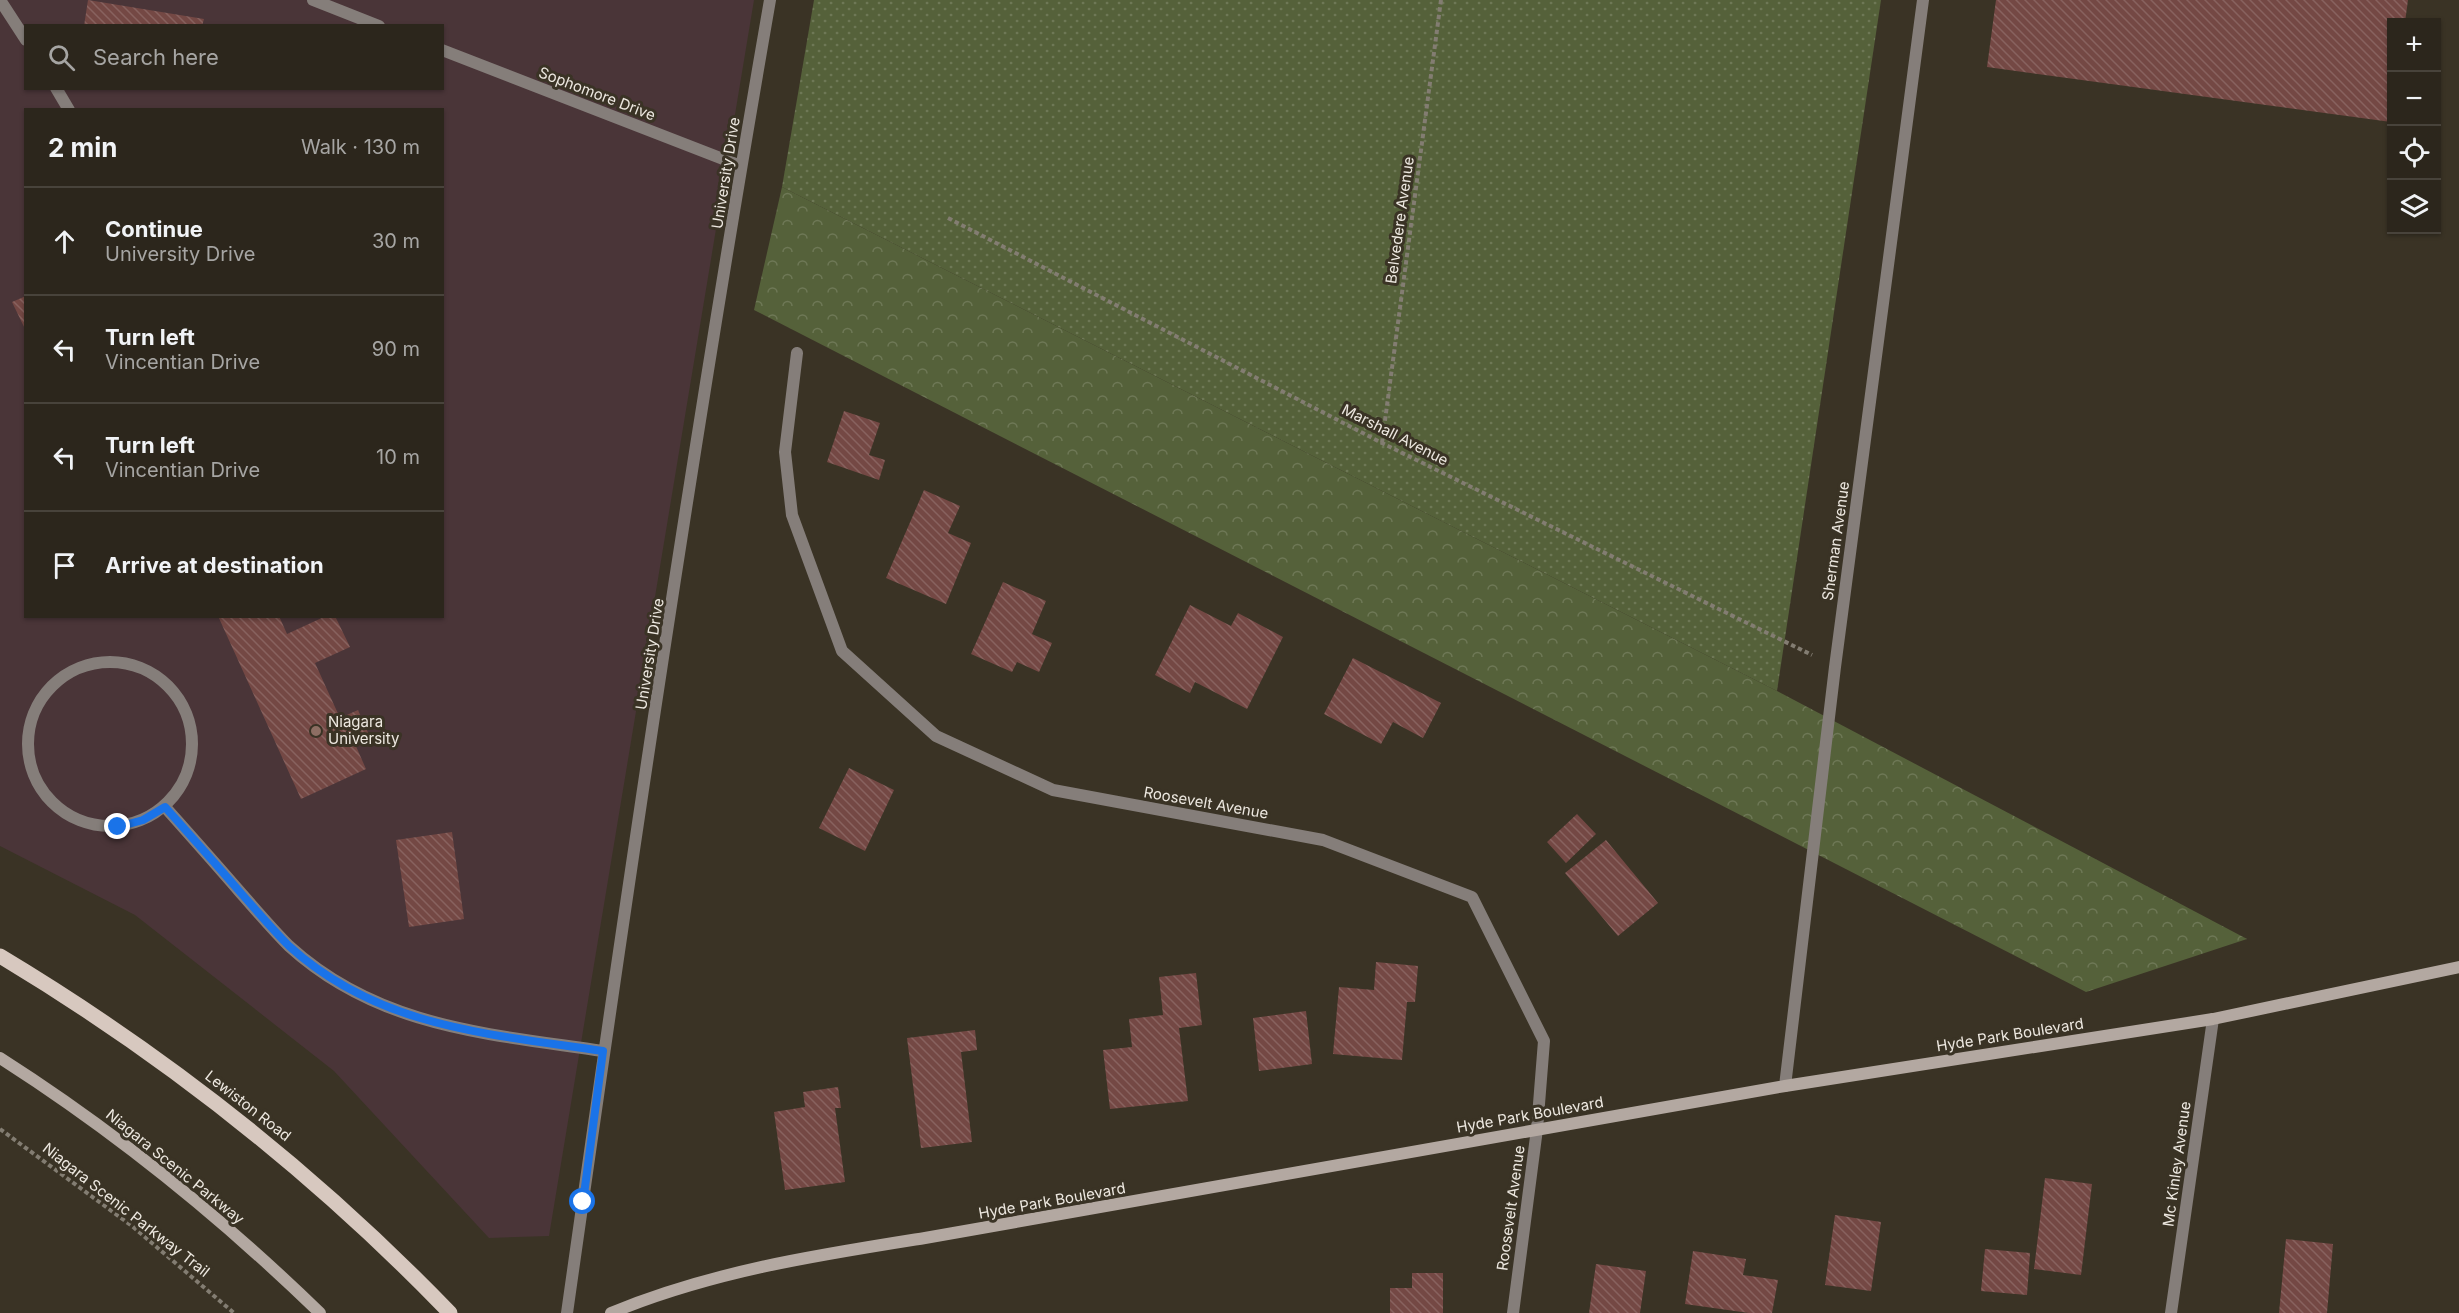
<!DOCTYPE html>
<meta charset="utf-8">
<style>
body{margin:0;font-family:Inter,sans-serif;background:#383229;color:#f1f3f6}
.controls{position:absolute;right:18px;top:18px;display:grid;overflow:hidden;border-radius:0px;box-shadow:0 2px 4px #0004}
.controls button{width:54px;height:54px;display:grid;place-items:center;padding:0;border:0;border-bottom:2px solid #48433b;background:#2c261c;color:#f1f3f6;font:30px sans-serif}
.stop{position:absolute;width:18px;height:18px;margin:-14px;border:4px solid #1a73e8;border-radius:50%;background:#fff}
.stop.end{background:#1a73e8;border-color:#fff;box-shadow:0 2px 6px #0008}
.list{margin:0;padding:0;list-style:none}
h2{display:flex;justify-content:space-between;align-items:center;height:78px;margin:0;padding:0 24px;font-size:26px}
h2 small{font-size:20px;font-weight:400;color:#a6a5a3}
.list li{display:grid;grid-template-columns:39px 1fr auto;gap:18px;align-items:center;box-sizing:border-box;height:108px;padding:0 24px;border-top:2px solid #48433b}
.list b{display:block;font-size:22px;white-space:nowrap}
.list p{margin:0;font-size:20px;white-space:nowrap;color:#a6a5a3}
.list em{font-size:20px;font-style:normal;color:#a6a5a3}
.icon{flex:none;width:33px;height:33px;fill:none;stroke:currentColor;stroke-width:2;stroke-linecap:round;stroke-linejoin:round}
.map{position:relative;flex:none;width:2459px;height:1313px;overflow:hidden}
.search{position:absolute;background:#2c261c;box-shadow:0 2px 4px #0004;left:24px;top:24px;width:420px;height:66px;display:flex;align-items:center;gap:15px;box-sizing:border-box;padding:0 21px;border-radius:0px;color:#a6a5a3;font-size:22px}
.panel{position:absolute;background:#2c261c;box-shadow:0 2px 4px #0004;left:24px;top:108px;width:420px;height:510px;border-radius:0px}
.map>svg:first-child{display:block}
.education{fill:#4a3538;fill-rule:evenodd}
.grass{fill:url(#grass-dots)}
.forest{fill:url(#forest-crowns)}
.building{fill:url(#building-back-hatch)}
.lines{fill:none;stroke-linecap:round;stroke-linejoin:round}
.path{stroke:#837d72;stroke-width:4;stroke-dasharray:4.5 3;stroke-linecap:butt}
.street{stroke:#857e7a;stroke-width:12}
.secondary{stroke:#b3a8a1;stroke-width:12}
.primary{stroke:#d7c8bf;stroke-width:15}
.route{stroke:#1a73e8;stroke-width:8}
.education-dot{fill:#8d6e63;stroke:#3a3325;stroke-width:2}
.labels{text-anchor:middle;stroke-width:6;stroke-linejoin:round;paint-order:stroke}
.street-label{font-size:15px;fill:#ede8e0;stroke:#3a3325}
.poi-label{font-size:15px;fill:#ede8e0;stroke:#3a3325;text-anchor:start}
</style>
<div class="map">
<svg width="2459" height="1313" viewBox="0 0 2459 1313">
<defs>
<pattern id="grass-dots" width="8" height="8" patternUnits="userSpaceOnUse" patternTransform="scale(1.5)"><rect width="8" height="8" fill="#55613a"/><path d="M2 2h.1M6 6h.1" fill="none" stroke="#6e7856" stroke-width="1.8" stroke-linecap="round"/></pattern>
<pattern id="forest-crowns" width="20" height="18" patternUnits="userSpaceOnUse" patternTransform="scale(1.5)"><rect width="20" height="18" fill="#55613a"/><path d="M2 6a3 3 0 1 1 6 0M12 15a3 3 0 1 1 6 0" fill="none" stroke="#6e7856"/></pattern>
<pattern id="building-back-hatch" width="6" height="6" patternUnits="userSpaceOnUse" patternTransform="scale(1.5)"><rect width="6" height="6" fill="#744844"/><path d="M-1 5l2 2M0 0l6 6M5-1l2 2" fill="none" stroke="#88625f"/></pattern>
</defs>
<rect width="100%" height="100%" fill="#3a3325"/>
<path class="education" d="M0 0H754L549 1236 489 1238 334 1071 135 915 0 846ZM26 26H442V88H26ZM26 110H442V616H26Z"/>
<path class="grass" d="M814 0H1881L1777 691 782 187Z"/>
<path class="forest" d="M782 187 1777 691 2247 939 2086 992 754 310Z"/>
<path class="building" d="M88 0 204 19 202 26H84Z
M1996 0H2408L2405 22H2392L2391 122 1987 67Z
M26 296V331L12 302Z
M844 411 880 423 869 455 885 460 879 480 827 462Z
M924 490 960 506 948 533 971 543 946 604 886 578Z
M1003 582 1046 601 1032 634 1052 643 1039 672 1017 662 1012 672 971 654Z
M1190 605 1231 626 1238 613 1283 637 1247 709 1195 682 1190 693 1155 675Z
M218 616H279L287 634 326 616H335L350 647 315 663 340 718 358 710 370 737 355 744 366 769 301 799Z
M1353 658 1441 703 1423 738 1393 722 1381 744 1324 714Z
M849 768 894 790 865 851 819 828Z
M1577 814 1596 834 1566 863 1547 842Z
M452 832 464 919 409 927 396 840Z
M1606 840 1658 903 1618 936 1565 873Z
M1376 962 1418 966 1415 1002H1407L1402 1060 1333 1054 1339 987 1374 990Z
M1196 973 1202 1025 1179 1028 1188 1101 1110 1109 1103 1050 1132 1047 1129 1019 1163 1015 1159 977Z
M1306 1011 1312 1064 1259 1071 1253 1018Z
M975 1030 977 1050 961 1052 972 1142 921 1148 907 1038Z
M838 1087 841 1108H835L845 1182 785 1190 774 1112 805 1107 803 1092Z
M2045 1178 2092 1184 2081 1275 2034 1269Z
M1835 1215 1881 1222 1871 1291 1825 1285Z
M2286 1239 2333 1244 2327 1313H2279Z
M1985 1249 2030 1253 2027 1295 1981 1291Z
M1693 1251 1746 1259 1743 1275 1778 1280 1772 1313H1749L1685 1304Z
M1596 1264 1646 1271 1640 1313H1589Z
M1412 1273H1443V1313H1390V1288H1412Z"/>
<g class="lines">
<path class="path" d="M948 218 1382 443 1812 655
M1382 443 1441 0
M0 1129 132 1226 234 1313"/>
<path class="street" d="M0 0 26 40
M313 0 379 26
M442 50 741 166
M56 88 69 110
M797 353 785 452 792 515 842 651 936 736 1053 790 1323 840 1472 897 1544 1041 1537 1129 1513 1313
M28 744a82 82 0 1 1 164 0a82 82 0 1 1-164 0Z
M165 807C190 835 215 863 240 892 256 910 272 929 289 946 379 1028 490 1034 603 1051
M1785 1086 1835 667 1923 0
M567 1313C629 875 694 436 770 0
M2171 1313 2213 1019"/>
<path class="secondary" d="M0 1058C116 1132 222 1218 320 1313
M611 1313C712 1271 818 1255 925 1238L1785 1086 2213 1019 2459 967"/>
<path class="primary" d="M0 956C165 1055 316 1174 450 1313"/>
</g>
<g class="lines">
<path class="route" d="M118 827 143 820 165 807C190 835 215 863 240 892 256 910 272 929 289 946 379 1028 490 1034 603 1051L583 1202"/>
</g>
<circle class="education-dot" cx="316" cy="731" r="6"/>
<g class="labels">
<g class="street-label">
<text transform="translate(597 94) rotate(21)" y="5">Sophomore Drive</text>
<text transform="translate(726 173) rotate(-81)" y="5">University Drive</text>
<text transform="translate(1400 220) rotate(-82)" y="5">Belvedere Avenue</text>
<text transform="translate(1395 435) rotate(27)" y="5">Marshall Avenue</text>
<text transform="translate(1836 541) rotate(-82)" y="5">Sherman Avenue</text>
<text transform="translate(650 654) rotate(-81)" y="5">University Drive</text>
<text transform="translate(1206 803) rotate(10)" y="5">Roosevelt Avenue</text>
<text transform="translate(2010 1035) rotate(-9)" y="5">Hyde Park Boulevard</text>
<text transform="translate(248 1106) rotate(38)" y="5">Lewiston Road</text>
<text transform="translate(1530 1115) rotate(-10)" y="5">Hyde Park Boulevard</text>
<text transform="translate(2177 1164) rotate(-82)" y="5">Mc Kinley Avenue</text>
<text transform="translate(175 1167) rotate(39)" y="5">Niagara Scenic Parkway</text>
<text transform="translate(1052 1201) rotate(-10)" y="5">Hyde Park Boulevard</text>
<text transform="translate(1511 1208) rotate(-82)" y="5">Roosevelt Avenue</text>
<text transform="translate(126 1210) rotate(38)" y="5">Niagara Scenic Parkway Trail</text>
</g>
<g class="poi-label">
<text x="328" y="727">Niagara<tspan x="328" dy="17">University</tspan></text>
</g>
</g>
</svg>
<div class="controls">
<button>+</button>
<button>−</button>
<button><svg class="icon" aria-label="locate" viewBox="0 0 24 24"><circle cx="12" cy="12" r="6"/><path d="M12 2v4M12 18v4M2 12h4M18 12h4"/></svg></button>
<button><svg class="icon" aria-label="layers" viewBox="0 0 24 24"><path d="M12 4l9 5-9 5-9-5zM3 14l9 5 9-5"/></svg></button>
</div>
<div class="stop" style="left:583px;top:1202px"></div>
<div class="stop end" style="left:118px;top:827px"></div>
<div class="search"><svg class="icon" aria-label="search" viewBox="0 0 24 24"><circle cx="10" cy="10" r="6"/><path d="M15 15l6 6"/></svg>Search here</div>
<section class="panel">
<h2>2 min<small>Walk · 130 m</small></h2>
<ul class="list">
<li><svg class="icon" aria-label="ahead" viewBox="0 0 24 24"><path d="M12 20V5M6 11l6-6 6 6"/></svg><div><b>Continue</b><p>University Drive</p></div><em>30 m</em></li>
<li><svg class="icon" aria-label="left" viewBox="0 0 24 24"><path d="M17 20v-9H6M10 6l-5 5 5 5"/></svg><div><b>Turn left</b><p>Vincentian Drive</p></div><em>90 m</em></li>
<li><svg class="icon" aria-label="left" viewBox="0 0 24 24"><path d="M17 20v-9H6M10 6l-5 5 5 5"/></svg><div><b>Turn left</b><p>Vincentian Drive</p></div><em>10 m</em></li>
<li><svg class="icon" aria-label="arrive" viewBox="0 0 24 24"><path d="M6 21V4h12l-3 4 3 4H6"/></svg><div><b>Arrive at destination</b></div></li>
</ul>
</section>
</div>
